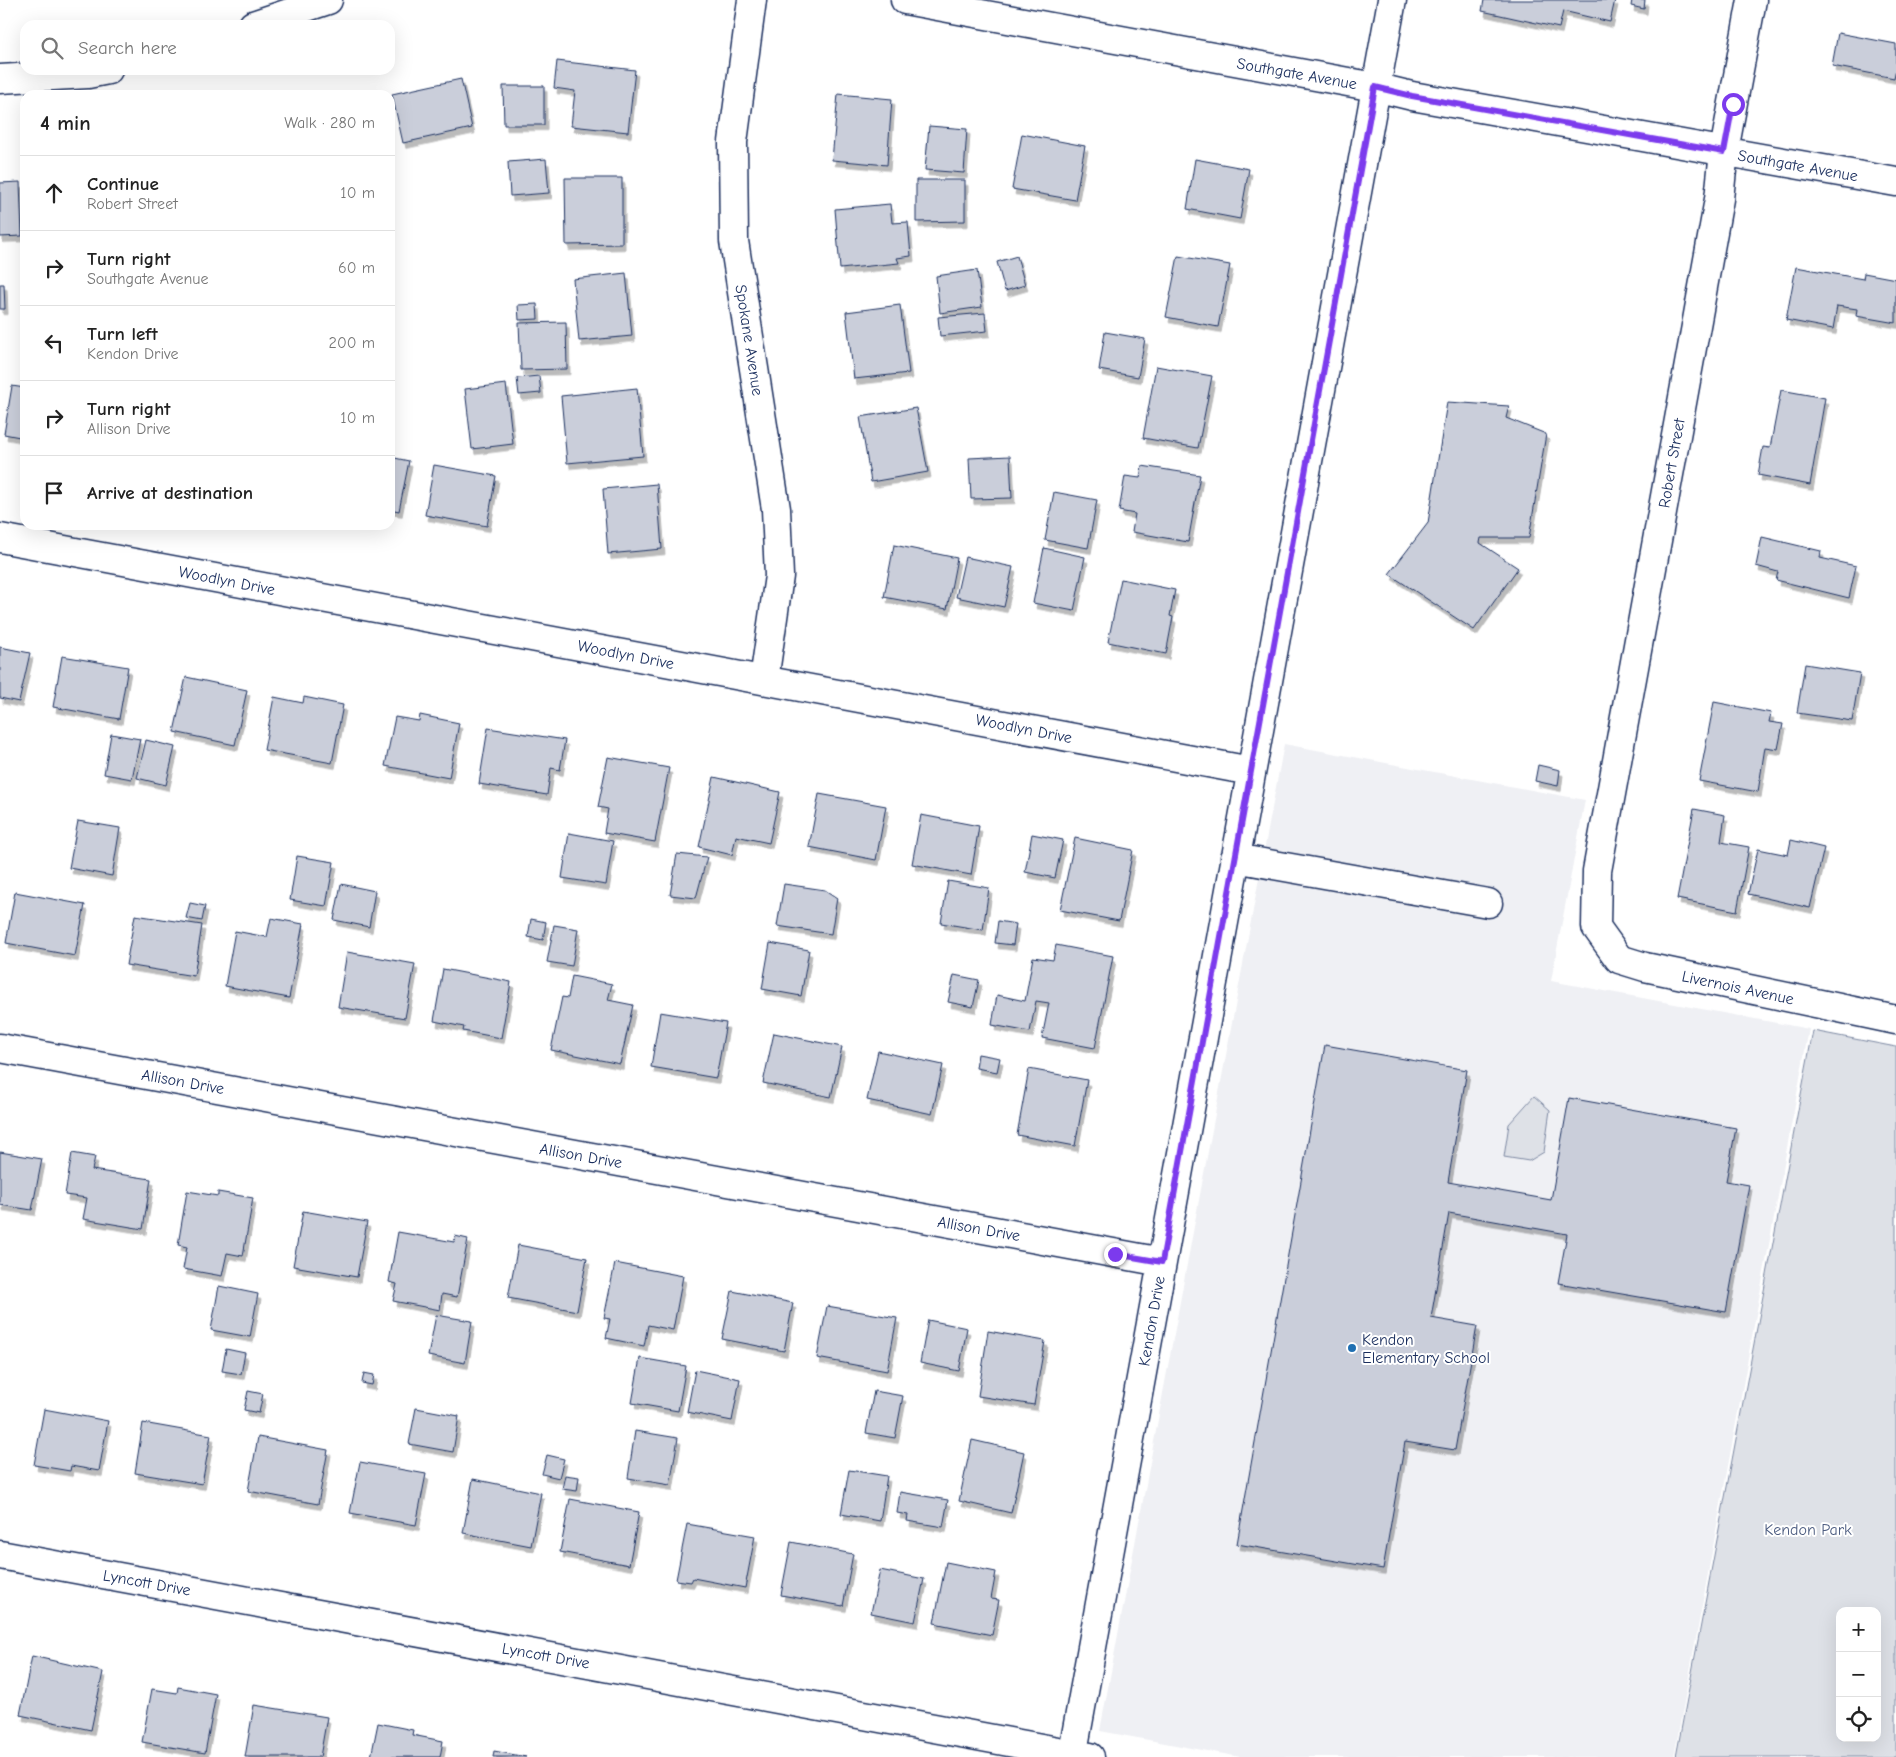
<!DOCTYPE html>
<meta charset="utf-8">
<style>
body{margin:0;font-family:"Comic Neue",sans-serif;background:#f6f6f6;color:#222}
.controls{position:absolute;right:15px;bottom:15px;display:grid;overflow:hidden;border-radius:10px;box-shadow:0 5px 20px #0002}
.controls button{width:45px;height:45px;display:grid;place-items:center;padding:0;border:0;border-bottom:1px solid #e0e0e0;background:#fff;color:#222;font:25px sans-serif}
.stop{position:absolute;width:15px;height:15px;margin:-11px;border:4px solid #7c3aed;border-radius:50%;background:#fff}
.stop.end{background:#7c3aed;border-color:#fff;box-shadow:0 1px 5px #0008}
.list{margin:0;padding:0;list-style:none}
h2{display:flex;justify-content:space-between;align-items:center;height:65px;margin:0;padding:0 20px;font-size:21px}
h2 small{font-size:16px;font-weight:400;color:#767676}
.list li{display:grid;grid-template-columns:32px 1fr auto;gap:15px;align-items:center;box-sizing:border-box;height:75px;padding:0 20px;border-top:1px solid #e0e0e0}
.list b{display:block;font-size:19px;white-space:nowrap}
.list p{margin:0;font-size:16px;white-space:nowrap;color:#767676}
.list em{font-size:16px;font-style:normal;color:#767676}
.icon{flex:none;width:28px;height:28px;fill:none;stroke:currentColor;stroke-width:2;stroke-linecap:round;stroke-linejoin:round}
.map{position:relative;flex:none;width:1896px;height:1757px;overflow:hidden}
.search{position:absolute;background:#fff;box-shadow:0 5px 20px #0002;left:20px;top:20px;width:375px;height:55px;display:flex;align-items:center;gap:12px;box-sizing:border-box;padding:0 18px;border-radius:15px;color:#767676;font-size:19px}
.panel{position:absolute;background:#fff;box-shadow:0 5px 20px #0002;left:20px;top:90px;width:375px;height:440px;border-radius:15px}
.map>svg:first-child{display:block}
.built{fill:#eff0f4}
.green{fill:#dee1e7;stroke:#7c88a2;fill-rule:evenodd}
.building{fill:#caceda;stroke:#1b2f5e;filter:url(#shadow)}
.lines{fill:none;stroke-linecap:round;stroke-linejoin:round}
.minor-casing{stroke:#1b2f5e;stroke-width:31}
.minor{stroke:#fff;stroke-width:28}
.route{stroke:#7c3aed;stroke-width:6}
.poi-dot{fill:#1f6fb2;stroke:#fff;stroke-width:2}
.labels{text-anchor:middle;stroke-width:4;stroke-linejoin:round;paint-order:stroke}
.street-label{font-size:16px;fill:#1b2f5e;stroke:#fff}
.poi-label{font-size:16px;fill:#1b2f5e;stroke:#fff;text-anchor:start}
.park-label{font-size:16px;fill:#4c5c80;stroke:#fff}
</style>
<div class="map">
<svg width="1896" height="1757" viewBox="0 0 1896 1757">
<defs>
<filter id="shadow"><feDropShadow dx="3" dy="5.5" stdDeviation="0" flood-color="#0004"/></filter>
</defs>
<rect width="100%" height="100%" fill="#fff"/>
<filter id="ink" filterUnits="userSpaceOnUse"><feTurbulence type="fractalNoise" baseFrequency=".02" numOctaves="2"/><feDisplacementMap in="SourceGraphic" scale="10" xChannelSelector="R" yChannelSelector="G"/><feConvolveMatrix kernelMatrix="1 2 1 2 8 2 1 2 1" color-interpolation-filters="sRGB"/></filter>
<g filter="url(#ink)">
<path class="built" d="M1284 744 1585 800 1551 981 1809 1029 1674 1757H1240L1100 1731Z"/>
<path class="green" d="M1813 1031 1896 1047V1757H1676ZM1840 1611H1877V1738H1840Z
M1534 1096 1550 1110 1544 1152 1529 1161 1504 1157 1509 1124Z"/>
<path class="building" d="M1484 0H1615L1610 22 1563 11 1559 28 1482 11Z
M1632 0H1645L1644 9 1631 6Z
M1838 33 1896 44V68L1894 78 1832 66Z
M557 61 635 70 628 132 571 126 575 91 554 88Z
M461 79 472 128 403 143 392 94Z
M503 86H544V125H504Z
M838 94 892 99 887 165 832 160Z
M929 126 967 129 964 173 925 170Z
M1022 134 1085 146 1075 200 1012 189Z
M546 159 549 193 510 196 508 162Z
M1195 159 1249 169 1240 219 1187 209Z
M565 178H622V244L566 245Z
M916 180H965V221L916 222Z
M20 182 22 236 0 237V183Z
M890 204 892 223 908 222 911 256 897 258 899 263 840 269 835 209Z
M1017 256 1025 285 1005 291 997 262Z
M1178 256 1230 265 1218 327 1166 317Z
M1796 267 1863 279 1864 273 1896 279V323L1856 316 1857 309 1837 306 1833 329 1786 320Z
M977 270 982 307 940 313 936 276Z
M626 273 632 336 579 341 573 279Z
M0 284H4L5 309H0Z
M537 304 538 319 519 320 518 305Z
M900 305 909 373 854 379 846 312Z
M985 313 987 331 940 336 938 317Z
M566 322 567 369 521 370 519 323Z
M1105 332 1145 339 1138 377 1099 370Z
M1156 366 1212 376 1198 448 1143 438Z
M539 376 541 393 519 395 517 378Z
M506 384 513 444 472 449 465 389Z
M12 386 25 388V438L4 434Z
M637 388 643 456 567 463 561 396Z
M1781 390 1825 398 1810 485 1758 475 1763 447 1770 448Z
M1447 402 1509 406 1506 418 1546 434 1529 538H1481L1480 543 1518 568 1474 630 1389 574 1428 523Z
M916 408 928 472 871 482 860 417Z
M1010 456 1012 498 971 499 969 458Z
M390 457 409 461 399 511 390 509Z
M434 465 496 476 487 526 425 515Z
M1142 466 1200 475 1188 542 1132 532 1135 514 1119 511 1125 476 1140 478Z
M657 484 662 549 608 554 603 489Z
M1054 492 1097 500 1088 548 1045 540Z
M1762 537 1821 551 1820 558 1856 566 1849 598 1776 580 1778 572 1756 566Z
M894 545 957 558 947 609 884 597Z
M1044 548 1085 557 1074 611 1033 603Z
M965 557 1013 567 1004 607 956 597Z
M1121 579 1175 590 1170 616 1173 617 1166 654 1108 642Z
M0 647 30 653 19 702 0 698Z
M62 656 128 667 119 719 53 707Z
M1805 664 1860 673 1852 721 1797 713Z
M186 677 247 690 235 745 174 732Z
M274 697 303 703 304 697 343 705 332 763 264 750Z
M1714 702 1771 713 1769 722 1783 724 1778 749 1765 747 1758 792 1699 781Z
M420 715 459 723 449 778 385 766 395 717 419 721Z
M488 728 565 740 560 770 551 768 547 795 479 784Z
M111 734 140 739 132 779 104 774Z
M146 740 175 747 166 785 137 778Z
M608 757 669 768 655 842 604 833 608 809 598 807Z
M1538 765 1560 770 1558 786 1535 781Z
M714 777 780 792 769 843 736 836 732 855 699 847Z
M819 794 886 806 876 860 809 847Z
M1694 809 1725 815 1721 842 1749 847 1737 911 1677 899Z
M921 815 979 826 971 875 912 864Z
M78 821 120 828 112 876 69 868Z
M569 833 613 841 606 885 562 878Z
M1032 834 1063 840 1055 878 1025 872Z
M1075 838 1133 850 1119 921 1060 910Z
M1791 840 1824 848 1810 908 1748 894 1758 849 1788 855Z
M677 854 707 857 696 898 670 895Z
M297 856 334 862 326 906 290 900Z
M948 881 989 888 983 930 941 923Z
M341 884 375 891 369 927 334 920Z
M784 884 825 890 837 898 831 934 777 926Z
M15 892 85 905 75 956 6 943Z
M190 903 205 906 202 921 186 918Z
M135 915 202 925 194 976 126 965Z
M271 918 303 924 289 998 225 986 235 931 267 937Z
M531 919 546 922 543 940 528 937Z
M998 921 1016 924 1013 945 995 943Z
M554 925 578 929 572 966 547 962Z
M770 943 809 950 801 996 762 989Z
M1056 945 1113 956 1095 1048 1042 1038 1049 1003 1036 1001 1030 1032 992 1025 997 995 1025 1001 1033 957 1053 960Z
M347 952 415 964 405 1018 338 1007Z
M443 969 511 982 501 1038 463 1031 464 1027 434 1021Z
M954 975 979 980 973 1007 948 1002Z
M572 976 612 984 608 1000 633 1005 620 1064 551 1050 562 997 568 998Z
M660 1012 726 1023 716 1078 651 1067Z
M774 1033 842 1047 831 1097 763 1083Z
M1325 1045 1467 1070 1448 1182 1551 1200 1569 1098 1736 1128 1726 1181 1749 1185 1726 1312 1558 1283 1567 1234 1449 1213 1431 1318 1477 1326 1455 1450 1405 1442 1383 1569 1237 1544Z
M878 1051 943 1065 932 1114 867 1100Z
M978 1054 1000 1058 997 1072 976 1068Z
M1029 1069 1087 1080 1075 1146 1017 1135Z
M0 1152 42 1159 32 1210 0 1205Z
M72 1153 95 1157 92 1170 151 1179 143 1229 83 1219 87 1198 65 1195Z
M187 1191 218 1196V1192L253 1198 243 1256 227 1253 222 1276 183 1269 187 1247 178 1245Z
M303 1211 367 1222 357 1277 293 1266Z
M398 1232 454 1242 455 1236 468 1239 457 1297 442 1294 440 1310 393 1301 397 1284 389 1282Z
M518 1245 587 1258 577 1311 508 1298Z
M615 1263 683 1276 673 1330 648 1325 644 1346 606 1338 610 1319 604 1318Z
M219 1286 258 1294 250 1337 211 1330Z
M732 1291 793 1303 784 1351 722 1339Z
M827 1306 897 1318 887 1371 817 1358Z
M436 1315 472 1321 465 1363 428 1356Z
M928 1320 967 1328 959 1371 920 1363Z
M988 1331 1045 1341 1034 1405 978 1396Z
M226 1349 245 1353 241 1374 222 1371Z
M640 1358 686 1366 678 1411 632 1403Z
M695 1370 740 1379 732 1421 687 1412Z
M364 1373 374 1375 372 1385 362 1383Z
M248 1391 263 1394 259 1413 244 1410Z
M874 1391 903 1396 895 1438 866 1433Z
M416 1408 459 1416 453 1452 409 1444Z
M44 1409 108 1421 99 1471 71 1466 70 1471 34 1465Z
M143 1423 211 1435 202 1484 135 1473Z
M635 1431 678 1438 670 1485 628 1478Z
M258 1437 328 1450 318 1504 248 1491Z
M972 1440 1024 1452 1011 1513 959 1501Z
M547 1455 564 1459 559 1478 542 1474Z
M360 1462 426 1474 416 1525 350 1513Z
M849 1470 887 1476 880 1521 841 1514Z
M565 1475 579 1477 577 1491 562 1489Z
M473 1479 541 1493 531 1546 463 1533Z
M900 1492 948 1500 943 1527 907 1521 908 1515 897 1513Z
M570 1499 639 1512 629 1565 560 1552Z
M687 1524 755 1536 745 1588 693 1578 691 1582 676 1580Z
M791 1542 853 1554 843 1606 781 1595Z
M946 1562 996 1572 991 1599 999 1600 992 1635 934 1623Z
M880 1570 924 1579 915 1622 871 1613Z
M32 1656 103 1672 91 1730 20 1715Z
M178 1687 216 1694 205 1753 142 1742 152 1689 177 1693Z
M254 1705 327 1717 320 1757H245Z
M378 1723 413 1730 412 1735 443 1741 440 1757H371Z
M494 1751 526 1757H493Z"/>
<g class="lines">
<defs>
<path id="minor" d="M752 0 733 142 734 241 776 509 779 576 764 680
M905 0 1375 87 1412 96 1896 182
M1752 0 1724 151 1719 199 1597 871 1596 927 1619 959 1645 967 1896 1020
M253 25 328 0
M0 79 88 74 108 70
M0 538 1251 771
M1235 858 1488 903
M0 1048 1162 1262
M0 1555 1090 1757
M1072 1757 1392 0"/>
</defs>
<use href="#minor" class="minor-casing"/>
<use href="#minor" class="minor"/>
</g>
</g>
<g class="lines" filter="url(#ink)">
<path class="route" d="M1115 1254 1162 1262 1375 87 1412 96 1724 152 1733 104"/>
</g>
<circle class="poi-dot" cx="1352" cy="1348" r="5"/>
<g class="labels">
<g class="street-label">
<text transform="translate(1297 73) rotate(10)" y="6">Southgate Avenue</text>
<text transform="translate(1798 165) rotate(10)" y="6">Southgate Avenue</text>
<text transform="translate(750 340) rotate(81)" y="6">Spokane Avenue</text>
<text transform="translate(1671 463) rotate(-80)" y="6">Robert Street</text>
<text transform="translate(227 580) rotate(11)" y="6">Woodlyn Drive</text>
<text transform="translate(626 654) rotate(11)" y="6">Woodlyn Drive</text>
<text transform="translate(1024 728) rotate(11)" y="6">Woodlyn Drive</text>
<text transform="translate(1738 987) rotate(12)" y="6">Livernois Avenue</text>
<text transform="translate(183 1081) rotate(10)" y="6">Allison Drive</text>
<text transform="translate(581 1155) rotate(10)" y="6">Allison Drive</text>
<text transform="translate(979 1228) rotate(10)" y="6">Allison Drive</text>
<text transform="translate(1151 1321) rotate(-80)" y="6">Kendon Drive</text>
<text transform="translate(147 1582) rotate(10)" y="6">Lyncott Drive</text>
<text transform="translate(546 1655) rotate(10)" y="6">Lyncott Drive</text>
</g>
<g class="poi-label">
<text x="1362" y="1345">Kendon<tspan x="1362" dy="18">Elementary School</tspan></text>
</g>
<g class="park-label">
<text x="1808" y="1535">Kendon Park</text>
</g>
</g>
</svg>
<div class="controls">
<button>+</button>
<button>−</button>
<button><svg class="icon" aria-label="locate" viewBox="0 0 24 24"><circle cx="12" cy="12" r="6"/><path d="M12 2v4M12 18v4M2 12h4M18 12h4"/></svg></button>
</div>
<div class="stop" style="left:1733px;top:104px"></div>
<div class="stop end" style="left:1115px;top:1254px"></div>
<div class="search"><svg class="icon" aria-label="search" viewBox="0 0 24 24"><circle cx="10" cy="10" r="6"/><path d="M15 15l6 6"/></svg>Search here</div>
<section class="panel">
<h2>4 min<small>Walk · 280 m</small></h2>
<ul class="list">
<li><svg class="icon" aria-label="ahead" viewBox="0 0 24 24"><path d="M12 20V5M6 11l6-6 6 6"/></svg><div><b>Continue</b><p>Robert Street</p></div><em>10 m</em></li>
<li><svg class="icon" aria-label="right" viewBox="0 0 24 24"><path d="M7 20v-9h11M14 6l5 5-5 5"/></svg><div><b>Turn right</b><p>Southgate Avenue</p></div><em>60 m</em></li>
<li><svg class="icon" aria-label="left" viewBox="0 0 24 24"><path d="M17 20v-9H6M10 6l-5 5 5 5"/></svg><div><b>Turn left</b><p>Kendon Drive</p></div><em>200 m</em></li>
<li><svg class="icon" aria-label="right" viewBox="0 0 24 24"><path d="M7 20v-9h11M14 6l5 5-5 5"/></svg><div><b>Turn right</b><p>Allison Drive</p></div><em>10 m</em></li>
<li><svg class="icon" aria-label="arrive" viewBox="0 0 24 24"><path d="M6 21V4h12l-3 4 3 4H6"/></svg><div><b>Arrive at destination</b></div></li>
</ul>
</section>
</div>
